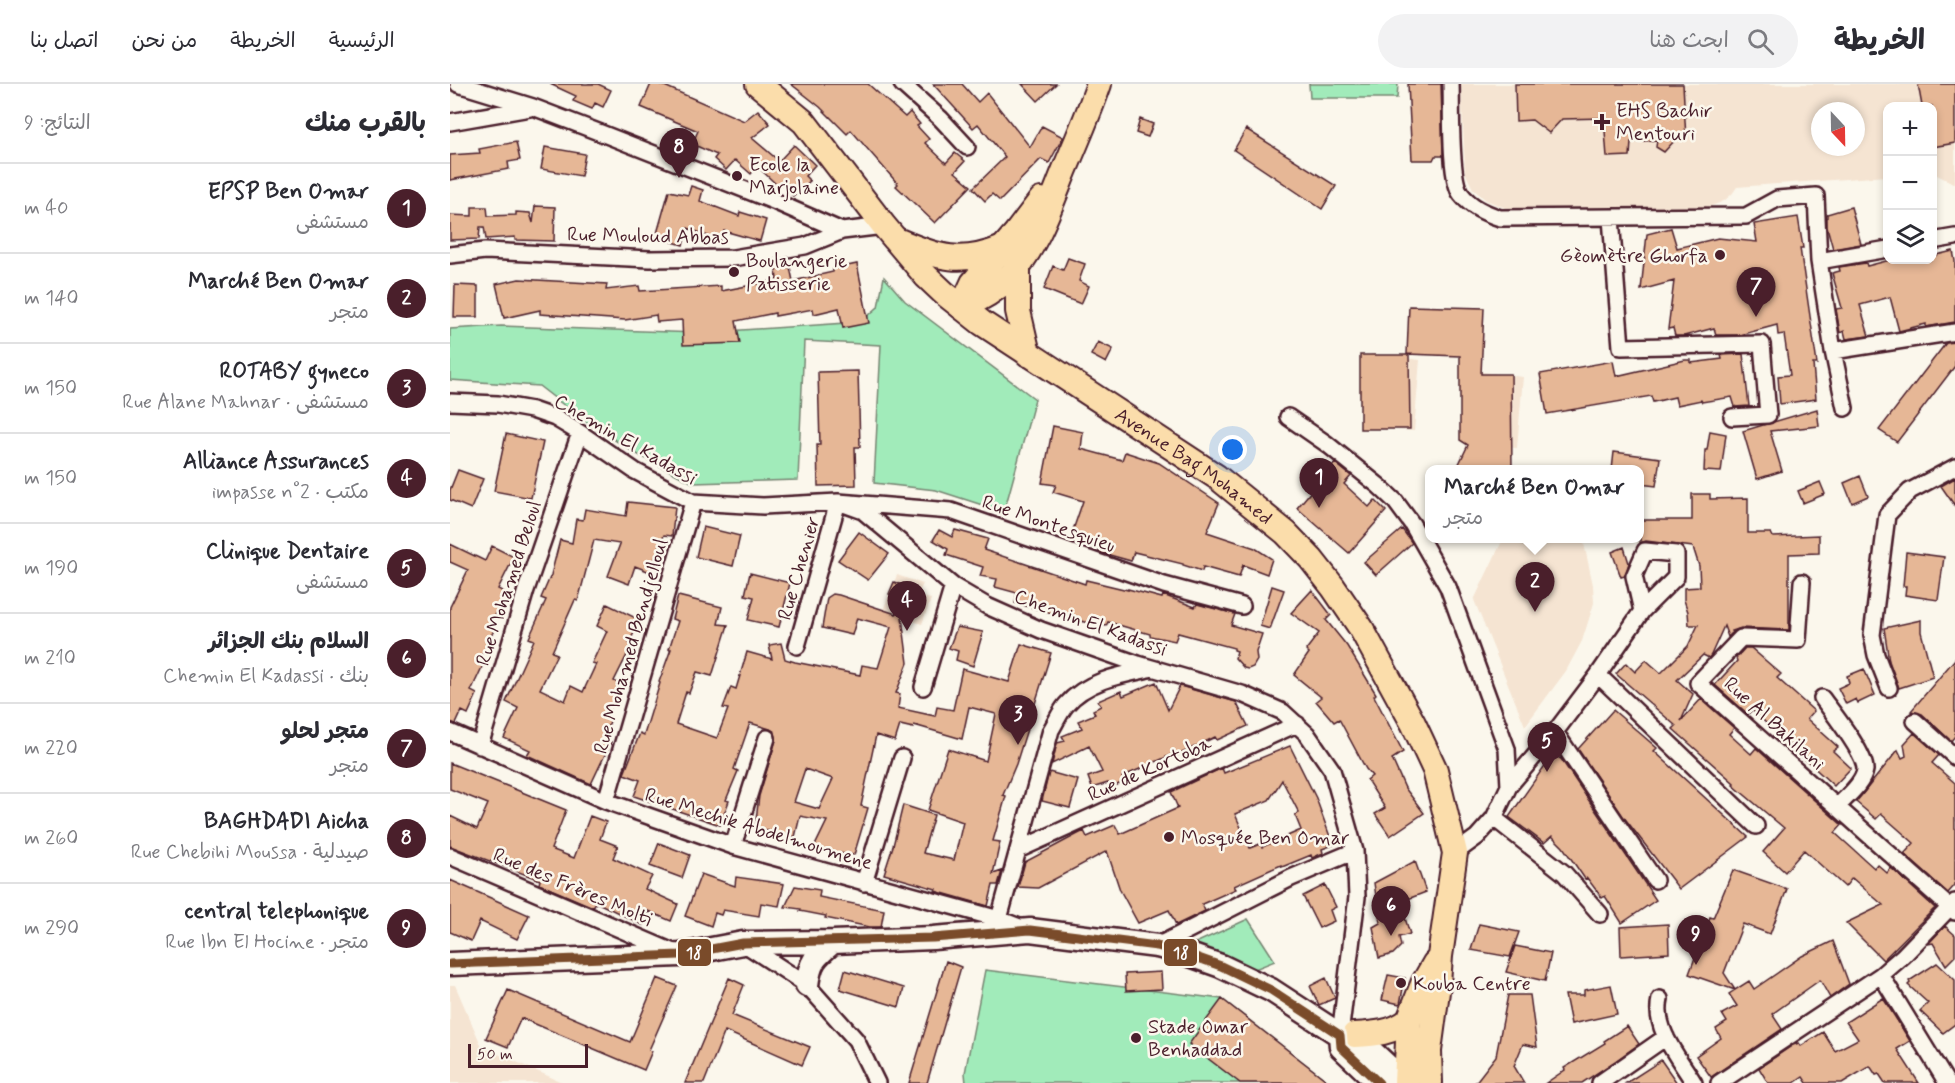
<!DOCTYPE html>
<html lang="ar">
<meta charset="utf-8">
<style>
body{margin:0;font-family:Mynerve,"Playpen Sans Arabic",sans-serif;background:#f2f2f3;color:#2b2b33;direction:rtl}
.controls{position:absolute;right:18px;top:18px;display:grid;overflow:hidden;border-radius:12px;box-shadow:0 3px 9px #0003}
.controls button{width:54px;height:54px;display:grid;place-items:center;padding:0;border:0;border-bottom:2px solid #e1e1e2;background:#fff;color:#2b2b33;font:30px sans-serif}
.compass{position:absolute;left:1361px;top:18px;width:54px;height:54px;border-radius:50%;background:#fff;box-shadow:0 3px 9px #0003;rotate:158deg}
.scale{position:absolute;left:18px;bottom:15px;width:120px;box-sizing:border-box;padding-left:6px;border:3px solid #4a1f2b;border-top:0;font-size:16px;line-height:21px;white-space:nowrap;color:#4a1f2b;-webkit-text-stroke:4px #fbf7ec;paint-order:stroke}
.you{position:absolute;left:783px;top:366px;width:21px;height:21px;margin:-15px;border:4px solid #fff;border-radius:50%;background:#1a73e8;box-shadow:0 0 0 9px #1a73e833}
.badge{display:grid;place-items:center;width:39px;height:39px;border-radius:50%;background:#4a1f2b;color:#fff;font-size:20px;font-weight:700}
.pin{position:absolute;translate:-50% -50px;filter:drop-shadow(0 2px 3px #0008)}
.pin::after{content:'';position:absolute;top:32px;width:21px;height:18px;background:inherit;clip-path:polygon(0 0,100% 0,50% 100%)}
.popup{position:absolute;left:975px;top:381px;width:219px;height:78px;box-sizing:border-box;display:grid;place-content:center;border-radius:12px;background:#fff;filter:drop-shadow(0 2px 4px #0005);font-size:20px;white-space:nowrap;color:#7c7c81}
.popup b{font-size:22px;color:#2b2b33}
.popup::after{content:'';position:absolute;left:50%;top:100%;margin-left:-12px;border:12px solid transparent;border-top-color:#fff}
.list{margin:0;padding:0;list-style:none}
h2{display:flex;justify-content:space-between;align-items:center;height:78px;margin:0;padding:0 24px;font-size:26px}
h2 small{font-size:20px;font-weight:400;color:#7c7c81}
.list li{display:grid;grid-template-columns:39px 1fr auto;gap:18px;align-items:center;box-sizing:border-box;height:90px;padding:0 24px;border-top:2px solid #e1e1e2}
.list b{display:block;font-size:22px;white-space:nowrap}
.list p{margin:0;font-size:20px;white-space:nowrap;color:#7c7c81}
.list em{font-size:20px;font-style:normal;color:#7c7c81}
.icon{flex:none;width:33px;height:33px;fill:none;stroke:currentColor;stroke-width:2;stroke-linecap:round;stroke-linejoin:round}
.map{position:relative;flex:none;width:1505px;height:999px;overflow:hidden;direction:ltr}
header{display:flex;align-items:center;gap:36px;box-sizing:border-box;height:84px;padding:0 30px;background:#fff;border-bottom:2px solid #e1e1e2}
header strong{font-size:28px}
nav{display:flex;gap:33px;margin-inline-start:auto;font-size:21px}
.search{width:420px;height:54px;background:#f2f2f3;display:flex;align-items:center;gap:15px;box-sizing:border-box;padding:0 21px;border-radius:33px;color:#7c7c81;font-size:22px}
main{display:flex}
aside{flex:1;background:#fff}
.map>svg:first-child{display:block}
.built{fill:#f5e4d2;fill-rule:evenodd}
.green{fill:#a1ebba;stroke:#768572;stroke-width:1.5}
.building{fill:#e6b796;stroke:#4a1f2b;stroke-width:1.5;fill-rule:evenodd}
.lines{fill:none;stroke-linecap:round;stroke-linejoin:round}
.minor-casing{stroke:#4a1f2b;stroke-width:20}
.secondary-casing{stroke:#4a1f2b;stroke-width:27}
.primary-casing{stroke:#4a1f2b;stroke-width:28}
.minor{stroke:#fbf7ec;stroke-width:15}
.secondary{stroke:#fbf7ec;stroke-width:22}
.primary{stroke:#fbddab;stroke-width:24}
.bus-1-casing{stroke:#fbf7ec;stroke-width:14}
.bus-1{stroke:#7a4b2a;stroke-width:9}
.poi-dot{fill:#4a1f2b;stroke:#fbf7ec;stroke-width:2}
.labels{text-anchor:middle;stroke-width:5;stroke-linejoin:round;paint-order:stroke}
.poi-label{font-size:20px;fill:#4a1f2b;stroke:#fbf7ec;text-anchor:start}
.street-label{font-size:20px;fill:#4a1f2b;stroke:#fbf7ec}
.line-badge{stroke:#fbf7ec;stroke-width:2}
.badge-label{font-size:16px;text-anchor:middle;font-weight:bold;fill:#fff}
</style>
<header>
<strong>الخريطة</strong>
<div class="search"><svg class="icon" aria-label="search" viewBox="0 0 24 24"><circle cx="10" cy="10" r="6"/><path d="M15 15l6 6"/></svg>ابحث هنا</div>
<nav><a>الرئيسية</a><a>الخريطة</a><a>من نحن</a><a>اتصل بنا</a></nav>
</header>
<main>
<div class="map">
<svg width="1505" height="999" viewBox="0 0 1505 999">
<rect width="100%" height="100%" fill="#fbf7ec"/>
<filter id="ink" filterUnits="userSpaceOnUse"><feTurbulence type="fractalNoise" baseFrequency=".0167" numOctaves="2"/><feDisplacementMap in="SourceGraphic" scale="12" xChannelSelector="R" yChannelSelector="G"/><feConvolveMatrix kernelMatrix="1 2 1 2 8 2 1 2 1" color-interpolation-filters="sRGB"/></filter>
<g filter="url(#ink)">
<path class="built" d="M1011 0H1505V100L1483 89 1482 22H1438L1437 92 1287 103 1282 110 1274 117 1264 121 1248 125 1081 128 1060 126 1036 116 1023 105 1015 88ZM1370 27H1406V63H1370Z
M921 270 970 276 964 347 915 344Z
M1024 287 1073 293 1067 364 1018 361Z
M1053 455H1133L1143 501 1144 519 1132 557 1116 587 1075 642 1024 516Z
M447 491 473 500 467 512 481 515 472 540 456 535 455 539 431 531Z
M0 901H5L32 963 114 999H0Z"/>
<path class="green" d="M859 0H948L947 14H860Z
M434 193 455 217 585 315 554 428 486 406 424 399 431 261 354 257 348 396 243 399 185 369 129 333 89 302 0 296V245L51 242 248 249 411 238 428 223Z
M798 835 825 877 800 887 739 862Z
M535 886 772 915 880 999H516L515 989Z"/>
<path class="building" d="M100 0H148L161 6 153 23 145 19 142 25 123 17 126 12Z
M201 0H210L294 37 308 26 320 40 302 54 329 77 344 61 365 81 355 92 360 97 343 112 331 99 328 102 307 82 301 90 285 76 276 86 264 75 267 71 242 60 248 47 191 23Z
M341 0H418L455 33 460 28 470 40 467 42 479 55 475 59 496 79 505 69 515 77 505 88 521 102 485 139 446 102 448 100 401 46 397 50 370 23Z
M483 0H512L528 18 537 9 580 63 592 42 613 53 599 79 591 75 550 117 542 110 535 117 523 104 555 73 528 40 523 44Z
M572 0H606L588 17Z
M958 0H991L993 72H985L983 76H962Z
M1065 0H1233L1236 55H1226L1214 68 1206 63 1207 56 1181 58 1180 72 1157 73 1154 34 1112 35 1099 49 1082 36 1066 37Z
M1468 0H1505V59L1482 63V22H1472Z
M690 35 703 40 698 53 686 49Z
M796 45 886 102 872 125 784 66Z
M66 58 70 76 58 78 59 85 0 96V71L30 69 29 65Z
M95 63 135 70 131 92 91 85Z
M241 102 253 106 250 117 289 132 290 128 316 136 310 157 274 147 270 157 238 144 233 161 206 153 219 107 238 111Z
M85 122 105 123 104 157 65 156V153L36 155 34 143H30L29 155 0 156V131L22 132V123H37L38 132 66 131V128L80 129 83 139Z
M1401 123 1411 160 1383 165 1377 143V130Z
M1348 133 1353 164H1350L1367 280H1363L1366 315 1330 320 1328 292 1340 291 1334 250 1328 251 1327 241 1290 251H1266L1264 244 1234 252H1225L1223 244 1218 245 1224 197 1191 206 1197 150 1221 144 1227 164 1268 154 1307 158 1304 140Z
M1503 167 1505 177V238L1476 243V240L1449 247 1440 213 1410 221 1419 252 1396 255 1394 247 1390 249 1386 225 1392 224 1382 189 1390 187 1389 183 1416 179 1417 182 1440 176H1482V172Z
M618 174 635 180 629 197 639 202 631 220 594 205 603 182 613 186Z
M407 180 419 239 393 244 389 224 364 230 363 225 325 232V229L286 237 290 259 233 261 232 236 207 238 206 231 175 236 90 230V226L54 234 46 200 69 195 157 200 156 206 189 202 190 207 271 202V207L327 196 326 186 340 183 343 197 383 188V185Z
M5 201 28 202V233H4Z
M959 222 1034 224 1031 290H1061L1062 386H1006L1018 361 1010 356V272L957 270Z
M648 258 663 265 656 279 641 271Z
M1505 258V282L1447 358 1429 346 1496 259Z
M1293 270 1299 322 1285 323 1282 313 1252 318 1251 316 1227 321 1225 313 1203 318 1201 312 1097 330 1090 290 1163 277 1166 292 1235 276H1241V279L1272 275 1271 271Z
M910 271H959L960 345H910Z
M408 287 410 363H405L406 401 368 402 367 361H370L368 288Z
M1367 325 1369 342 1320 347 1332 387 1307 395 1293 347Z
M603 342 633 348 631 365 672 376 675 368 709 379 769 419 757 448 805 464 822 475 817 490 793 481 789 493 753 483 752 487 733 481V480L684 468 681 477 649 468 652 459 622 449 633 417 603 408 606 401 592 399Z
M1260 347 1276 350 1271 388 1254 387 1255 366H1257Z
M56 350 93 358 81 414 44 407Z
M1164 368 1210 374 1206 402 1190 400V386H1162Z
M885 379 901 392 894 400 919 423 925 416 936 427 899 469 847 424Z
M8 386 33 395 21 425 0 416V406Z
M1410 392 1418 412 1402 419 1394 399Z
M1505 394V422L1491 402Z
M1370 398 1375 410 1353 419 1348 407Z
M1242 410H1260V415L1298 414V449H1321L1323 453 1369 451V469L1339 470V546L1291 544 1282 547 1283 548 1278 553 1274 542 1261 571 1259 574 1253 571 1227 596 1243 610 1231 637 1251 615 1284 644 1279 650 1301 670 1306 664 1392 741 1385 749 1424 784 1427 780 1437 789 1441 784 1485 824 1433 876 1396 839 1433 821 1402 794 1395 803 1354 766 1335 788 1313 768 1334 744 1283 701 1284 699 1223 645 1226 642 1166 590 1176 579 1185 588 1196 576 1211 589 1238 562 1248 541H1239L1238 528 1234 516V504L1250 503 1249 482 1243 463 1196 457 1190 459V436H1242Z
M178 418 225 423 222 452 214 451 200 488 185 482 179 500 158 492 170 460 144 456 128 517 125 516 102 568 107 570 90 605 115 617 121 602 133 608 146 580 142 579 157 547 147 542 157 520 190 536 179 559 182 561 164 597 171 601 156 633 161 635 153 654 161 658 141 700 77 671 80 666 54 654 68 624 56 618 84 556 79 554 96 516 91 514 101 491 110 456 122 459 126 435 133 436 135 425 176 432Z
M253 443 290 452 283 482 246 473Z
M952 445 962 459 926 491 914 478Z
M489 446 502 453 505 446 538 455 534 466 635 500 636 496 678 506V505L712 514 713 511 745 523 747 520 785 530 781 541 812 550 806 568 807 576 803 583 798 585 794 584 785 574 787 567 784 566V564L728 549 725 557 700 552V550L658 538 656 542 630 537 565 519 567 509 545 503 547 495 530 492 533 483 496 471 498 465 483 456Z
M409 448 439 470 418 496 388 476Z
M0 460 35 477 42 462 64 473 48 505 56 509 40 542 45 544 29 577 34 579 21 607 27 610 18 630 12 627 6 640 0 638V523L18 486 0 478Z
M1174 463 1179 479 1175 492 1171 493 1162 468Z
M1456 468 1494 473 1488 516 1455 511 1456 502H1453Z
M300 489 340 499 329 543 298 536 304 513 295 511Z
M444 498 468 508 461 526 450 518 458 579 446 609 450 610 448 624 485 632 487 623 503 626 512 585 559 598 571 560 601 569 566 680 553 711 556 712 543 757 550 758 543 790 552 787 548 801H543L538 822 485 807 486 805 434 790 443 762 453 721 484 731 473 769 504 776 513 738 478 726 498 665 536 677 546 630 519 623 512 655 464 641 463 644 450 641 445 657 426 651 411 722 418 724 404 771 363 766 377 737 350 732 345 753 305 744 309 712 326 656 325 648 320 645 300 639 284 685 288 687 276 716 279 717 270 741 184 712 190 696 174 690 190 649 194 651 210 599 209 598 221 565H219L228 537 222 535 228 512 272 523 268 540 278 541 262 592 247 588 239 609 236 608 226 640 267 654 278 625 273 624 281 603 286 605 297 568 322 575 319 561 331 559 335 575 345 578 410 591 412 581 428 584 441 543 407 534 402 551 372 544 377 514 383 510 389 511 446 530 450 518 439 510ZM355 685 383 695 369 725 344 718Z
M822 502 834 506 820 545 810 542Z
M862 506 881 531 876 536 897 562 926 610 924 612 953 668 942 675 955 704 974 729 940 752 925 730 935 724 917 696 922 692 916 685 889 635 884 638 866 617 871 613 844 591 859 569 856 566 869 549 841 529Z
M1471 536V548L1483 593 1449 604 1439 577 1434 544Z
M507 543 533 548 523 582 506 576 508 567 499 564Z
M1295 564H1301L1331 590 1327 594 1364 627 1357 635 1388 663 1383 667 1401 684 1384 702 1302 626 1298 630 1265 601 1287 577 1286 574Z
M1505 575V652L1501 657 1472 630 1461 627Z
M1414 585 1425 611 1408 619 1406 615 1396 620 1388 604 1399 599 1397 592Z
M706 598 718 626 730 602 786 618 798 642 767 656 765 653 724 673 723 670 672 693 674 698 660 704 658 699 642 704 638 693 652 688 639 662 602 680 607 659 615 657 612 652 632 644 628 637 645 630 643 626 651 622 648 617 671 607 673 612Z
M1163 626 1207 664 1204 667 1298 753 1229 805 1173 732 1128 665Z
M1464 649 1489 671 1482 679 1505 699V801L1498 809 1454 770 1464 759 1431 730 1426 735 1406 718 1448 666 1452 674 1456 672 1454 660Z
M840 662 866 714 883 761 872 765 873 769 862 774 861 771 832 783 831 781 784 802 786 805 752 820 755 827 726 841 719 826 688 839 670 806 657 767 588 804 568 803 575 778 628 750 634 747 637 753 665 741 670 750 728 724 721 708 772 684 774 689ZM832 696 849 729 845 731 851 746 812 763 810 760 800 764 785 730 819 716Z
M1103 670 1111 675 1206 816 1172 839 1155 812 1152 814 1137 794 1135 795 1113 763 1102 752 1094 759 1059 733Z
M0 679 116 726 101 765 124 774 140 732 156 738 150 755 168 762 163 774 202 792 195 805 228 820 221 837 198 827 193 841 146 818 143 823 89 800 90 796 0 762V732L27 745 38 720 0 705Z
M599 688 628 696 620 724 592 717Z
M209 759 240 771 232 794 200 782Z
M965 777 976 808 950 818 960 850 949 853 951 862 943 870 929 874 923 843 930 839 924 799Z
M1283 786 1337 805 1320 850 1293 840 1274 889 1285 906 1299 897 1304 905 1352 872 1383 857 1399 900 1380 914 1370 896 1322 930 1332 945 1261 993 1246 972 1271 954 1266 945 1277 938 1272 930 1287 922 1279 910 1285 906 1239 890 1260 833 1263 834Z
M251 790 285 802 286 793 334 800 329 822 311 819 309 832 273 826 271 831 265 829 261 842 235 832Z
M0 796 79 831 67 855 30 837 21 857 0 848Z
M875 801 886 823 880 826 884 837 869 844 853 812Z
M345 802 370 806 369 813 434 826 431 843H420L375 834 376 832 350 827 351 825 335 823Z
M1029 840 1069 848 1060 873 1021 866Z
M1218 840 1219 869 1171 872 1170 843Z
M1495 842 1505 851V872L1496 881 1483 859 1478 860Z
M1065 862 1101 869 1095 897 1056 888Z
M496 877 511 883 477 999H459Z
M1487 879 1505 896V940L1493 949 1470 927 1478 919 1458 901 1460 899 1459 897Z
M395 886 454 904 449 923 390 905Z
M711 888 712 905 676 907 675 890Z
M938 891 955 894 950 920 932 916Z
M207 894 227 902 199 966 202 967 194 986 71 934 58 963 36 954 58 906 180 958Z
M279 894 294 901 282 931 360 963 352 981 275 947 254 999H235Z
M876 894 885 914 869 921 860 902Z
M1161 901 1167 930 1121 940 1115 911H1134V906Z
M1058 911H1080L1087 963 1073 960 1064 982 1074 999H1025L1046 972Z
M1433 914 1460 957 1447 965 1469 999H1435L1429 990 1426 991 1420 982 1392 999H1357L1353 993 1344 999H1318L1309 984 1343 961 1349 959 1351 962 1373 948 1385 967 1408 955 1396 938Z
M772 915 880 999H790L739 960Z
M1177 942 1189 960 1164 978 1132 999H1096L1115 986 1114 984 1155 959 1154 957Z
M1211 976 1227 999H1176L1201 983Z"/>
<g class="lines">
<defs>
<path id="minor" d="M8 0 83 23 151 49 326 118 392 147 434 142
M452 0 491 35 517 63
M1001 0C1002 22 999 95 1011 110 1021 123 1035 129 1050 134L1296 132 1327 115 1366 112 1369 177 1383 267 1395 324
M0 38 80 24
M1161 134 1171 263 1312 260 1318 331 1282 333
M1482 157 1505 153
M0 171 35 167 200 175 283 174 355 162 392 147
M1369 177 1438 165
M1383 267 1505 248
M0 318 48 320 82 326 105 334 130 349 185 387 243 418 313 422 388 418 413 427 503 502 537 522 591 546 688 580 792 610 833 628 857 650 882 686 905 767 907 813 890 951
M838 333 877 360 929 402 945 417 962 440 998 503 1057 665 1059 702
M1352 498 1348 556 1291 554 1248 599 1505 828
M347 562 388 418 501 427 714 501 792 522
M1148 591 1306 742
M473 603 503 502
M1439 604 1426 571 1422 551 1437 431 1460 407 1505 383
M1372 614C1382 628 1416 670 1415 686 1413 700 1396 713 1387 723
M1465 637 1505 673
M0 648 156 717 283 762 549 835 572 844
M1105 648 1205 796
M30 662 76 506 130 349
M156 717 243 418
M1044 734 1114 789 1150 830
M283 762 317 654
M568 766 847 640
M1005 769 1027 753 1044 734 1059 702 1105 648 1148 591 1192 527 1226 493V470L1195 467 1184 492 1192 527
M0 772 223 868
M414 799 452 674
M549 835 601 646C606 638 610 628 616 621 636 597 670 591 699 585
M293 859 357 901 406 956 427 999
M707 862 841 794 905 767
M1431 891 1497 999
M1210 915C1203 945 1229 974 1244 999
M1150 999 1216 953
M1269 999 1431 891 1453 872 1505 818"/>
<path id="secondary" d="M0 880 230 871 293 859 383 858 483 854 580 846 707 862 740 871 771 882 821 906 890 951
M357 901C360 877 365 873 383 858
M890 951 891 963 929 999
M892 951H904L956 999"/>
<g id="primary">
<path id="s1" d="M308 0 354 38 434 142 476 192 494 209 532 239 767 393 836 449 861 475 883 503 911 544 963 639 985 686 1005 769 990 872 988 900 979 967 980 999"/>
<path d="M449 157C489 174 511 181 553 164"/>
<path d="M568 182V227L578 270"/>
<path d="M512 223C529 216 544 208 558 194 586 165 600 122 615 85 627 57 639 29 649 0"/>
<path d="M512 223 523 199 566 149 591 116"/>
<path d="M904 951C924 950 943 949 959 936"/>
<path d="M956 999 959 936 973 900 985 879"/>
</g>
</defs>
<use href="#minor" class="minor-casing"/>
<use href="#secondary" class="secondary-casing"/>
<use href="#primary" class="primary-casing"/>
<use href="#minor" class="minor"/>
<use href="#secondary" class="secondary"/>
<use href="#primary" class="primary"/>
<defs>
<path id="bus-1" d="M0 880 230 871 293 859 483 854 580 846 707 862 740 871 771 882 821 906 890 951 891 963 929 999"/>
</defs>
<use href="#bus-1" class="bus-1-casing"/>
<use href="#bus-1" class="bus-1"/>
</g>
</g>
<g class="poi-dot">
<path d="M1149 29h6v6h6v6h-6v6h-6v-6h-6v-6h6z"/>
<circle cx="287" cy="92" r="6"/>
<circle cx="1270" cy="171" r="6"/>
<circle cx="284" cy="188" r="6"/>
<circle cx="719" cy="753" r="6"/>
<circle cx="951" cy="899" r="6"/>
<circle cx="686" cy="954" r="6"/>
</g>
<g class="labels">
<g class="poi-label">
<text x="1166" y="33">EHS Bachir<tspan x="1166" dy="23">Mentouri</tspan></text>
<text x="299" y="87">Ecole la<tspan x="299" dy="23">Marjolaine</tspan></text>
<text x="1258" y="178" text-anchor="end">Gèomètre Ghorfa</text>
<text x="296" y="183">Boulangerie<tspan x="296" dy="23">Patisserie</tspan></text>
<text x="731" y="760">Mosquée Ben Omar</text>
<text x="963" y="906">Kouba Centre</text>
<text x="698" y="949">Stade Omar<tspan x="698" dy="23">Benhaddad</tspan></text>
</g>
<g class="street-label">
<text transform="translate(198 151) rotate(1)" y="7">Rue Mouloud Abbas</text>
<text transform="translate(176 355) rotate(30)" y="7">Chemin El Kadassi</text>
<text dy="7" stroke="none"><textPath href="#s1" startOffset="585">Avenue Bag Mohamed</textPath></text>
<text transform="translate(599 439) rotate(19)" y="7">Rue Montesquieu</text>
<text transform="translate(348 484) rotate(-74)" y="7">Rue Chenier</text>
<text transform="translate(58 499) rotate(-72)" y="7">Rue Mohamed Beloul</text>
<text transform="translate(641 538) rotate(20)" y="7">Chemin El Kadassi</text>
<text transform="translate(180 562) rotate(-74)" y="7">Rue Mohamed Bendjelloul</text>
<text transform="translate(1325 639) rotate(42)" y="7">Rue Al Bakilani</text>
<text transform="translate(699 684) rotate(-24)" y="7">Rue de Kortoba</text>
<text transform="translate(309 744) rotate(17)" y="7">Rue Mechik Abdelmoumene</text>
<text transform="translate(123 802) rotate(23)" y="7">Rue des Frères Molti</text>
</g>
</g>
<g class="line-badge">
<rect x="227" y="854" width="35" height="29" rx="6" fill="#7a4b2a"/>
<rect x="713" y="854" width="35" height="29" rx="6" fill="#7a4b2a"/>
</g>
<g class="badge-label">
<text x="244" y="874">18</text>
<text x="731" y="874">18</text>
</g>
</svg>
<div class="controls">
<button>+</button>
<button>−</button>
<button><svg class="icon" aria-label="layers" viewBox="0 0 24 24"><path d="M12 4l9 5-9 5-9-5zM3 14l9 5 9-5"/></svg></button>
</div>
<svg class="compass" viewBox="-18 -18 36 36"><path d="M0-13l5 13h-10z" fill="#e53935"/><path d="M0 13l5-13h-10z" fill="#7c7c81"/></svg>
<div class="scale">50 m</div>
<div class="you"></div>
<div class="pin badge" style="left:869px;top:424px">1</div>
<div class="pin badge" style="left:1085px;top:528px">2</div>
<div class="popup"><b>Marché Ben Omar</b>متجر</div>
<div class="pin badge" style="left:568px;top:661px">3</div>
<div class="pin badge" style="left:457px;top:547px">4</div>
<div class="pin badge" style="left:1097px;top:688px">5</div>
<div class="pin badge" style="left:941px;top:852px">6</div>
<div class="pin badge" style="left:1306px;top:233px">7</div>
<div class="pin badge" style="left:229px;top:94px">8</div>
<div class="pin badge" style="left:1246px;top:881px">9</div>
</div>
<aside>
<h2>بالقرب منك<small>النتائج: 9</small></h2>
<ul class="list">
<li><span class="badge">1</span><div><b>EPSP Ben Omar</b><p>مستشفى</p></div><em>40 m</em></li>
<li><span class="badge">2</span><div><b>Marché Ben Omar</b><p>متجر</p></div><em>140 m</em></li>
<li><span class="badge">3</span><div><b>ROTABY gyneco</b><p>مستشفى · Rue Alane Mahnar</p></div><em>150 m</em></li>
<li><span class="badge">4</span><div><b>Alliance Assurances</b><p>مكتب · impasse n°2</p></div><em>150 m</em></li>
<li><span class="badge">5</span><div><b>Clinique Dentaire</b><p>مستشفى</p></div><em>190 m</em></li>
<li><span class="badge">6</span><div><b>السلام بنك الجزائر</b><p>بنك · Chemin El Kadassi</p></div><em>210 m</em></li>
<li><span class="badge">7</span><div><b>متجر لحلو</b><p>متجر</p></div><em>220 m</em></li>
<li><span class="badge">8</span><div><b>BAGHDADI Aicha</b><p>صيدلية · Rue Chebihi Moussa</p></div><em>260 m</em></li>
<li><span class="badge">9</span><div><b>central telephonique</b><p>متجر · Rue Ibn El Hocine</p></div><em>290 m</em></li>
</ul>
</aside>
</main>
